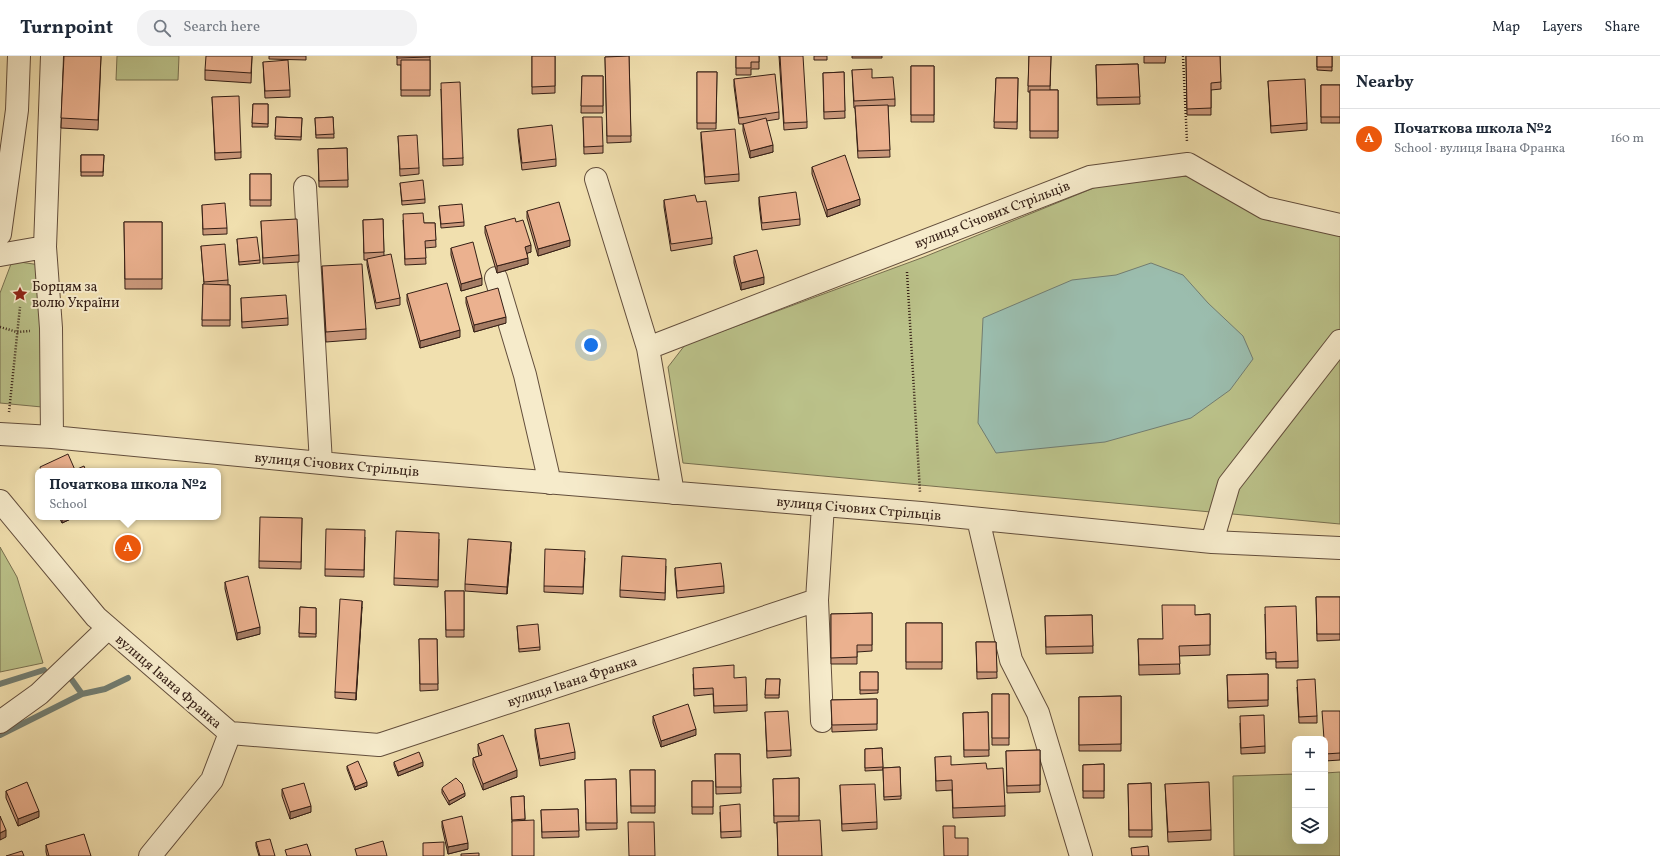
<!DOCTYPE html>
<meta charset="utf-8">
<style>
body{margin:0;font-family:Vollkorn,serif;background:#f2f2f3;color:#1f2937}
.controls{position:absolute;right:12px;bottom:12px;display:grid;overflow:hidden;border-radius:8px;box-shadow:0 4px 16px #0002}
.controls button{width:36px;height:36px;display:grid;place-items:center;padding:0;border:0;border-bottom:1px solid #e0e1e3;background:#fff;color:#1f2937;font:20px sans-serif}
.you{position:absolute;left:591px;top:289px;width:14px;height:14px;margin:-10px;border:3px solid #fff;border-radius:50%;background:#1a73e8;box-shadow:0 0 0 6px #1a73e833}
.badge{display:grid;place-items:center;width:26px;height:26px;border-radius:50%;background:#ea580c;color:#fff;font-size:13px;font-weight:700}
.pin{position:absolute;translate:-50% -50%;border:2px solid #fff;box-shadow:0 1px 4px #0006}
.popup{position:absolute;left:35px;top:412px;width:186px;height:52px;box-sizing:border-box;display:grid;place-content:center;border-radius:8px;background:#fff;filter:drop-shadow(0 1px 3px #0005);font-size:13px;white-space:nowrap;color:#747a83}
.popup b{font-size:15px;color:#1f2937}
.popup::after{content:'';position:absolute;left:50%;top:100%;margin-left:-8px;border:8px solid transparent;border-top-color:#fff}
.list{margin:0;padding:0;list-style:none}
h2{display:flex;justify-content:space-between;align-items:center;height:52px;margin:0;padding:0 16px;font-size:17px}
h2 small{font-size:13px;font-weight:400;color:#747a83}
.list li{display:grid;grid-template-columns:26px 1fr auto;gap:12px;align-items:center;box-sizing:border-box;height:60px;padding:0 16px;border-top:1px solid #e0e1e3}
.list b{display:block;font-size:15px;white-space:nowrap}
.list p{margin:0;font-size:13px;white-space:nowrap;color:#747a83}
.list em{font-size:13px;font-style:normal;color:#747a83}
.icon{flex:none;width:22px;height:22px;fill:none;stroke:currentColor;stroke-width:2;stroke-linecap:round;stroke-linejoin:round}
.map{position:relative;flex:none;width:1340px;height:800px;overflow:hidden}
header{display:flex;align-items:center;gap:24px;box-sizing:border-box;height:56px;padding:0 20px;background:#fff;border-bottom:1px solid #e0e1e3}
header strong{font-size:19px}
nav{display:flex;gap:22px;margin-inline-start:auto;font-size:14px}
.search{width:280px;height:36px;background:#f2f2f3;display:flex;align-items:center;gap:10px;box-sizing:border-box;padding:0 14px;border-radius:16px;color:#747a83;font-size:15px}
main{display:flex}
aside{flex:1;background:#fff}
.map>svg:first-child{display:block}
.green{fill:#bbc28a;stroke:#787050}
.water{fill:#9bbdae;stroke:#727d71}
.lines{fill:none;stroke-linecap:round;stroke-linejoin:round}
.stream{stroke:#727d71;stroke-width:6}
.minor-casing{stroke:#634e3c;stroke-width:24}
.path{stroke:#341e15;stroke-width:2.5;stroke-dasharray:1 2;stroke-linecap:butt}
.minor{stroke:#f6ebcb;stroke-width:22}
.wall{fill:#ca987b;stroke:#341e15}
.shaded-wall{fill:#a47c64;stroke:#341e15}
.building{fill:#ebb18f;stroke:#341e15}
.labels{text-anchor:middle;stroke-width:4;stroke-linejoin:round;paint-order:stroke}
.street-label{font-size:14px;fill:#341e15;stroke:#f6ebcb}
.poi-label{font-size:14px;fill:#341e15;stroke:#f6ebcb;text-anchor:start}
</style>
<header>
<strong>Turnpoint</strong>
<div class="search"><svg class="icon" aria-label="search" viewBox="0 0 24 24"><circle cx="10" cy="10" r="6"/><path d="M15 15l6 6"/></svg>Search here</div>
<nav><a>Map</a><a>Layers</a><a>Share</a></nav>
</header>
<main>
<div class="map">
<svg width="1340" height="800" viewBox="0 0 1340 800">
<rect width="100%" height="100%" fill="#f1e0af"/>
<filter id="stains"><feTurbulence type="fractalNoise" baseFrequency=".005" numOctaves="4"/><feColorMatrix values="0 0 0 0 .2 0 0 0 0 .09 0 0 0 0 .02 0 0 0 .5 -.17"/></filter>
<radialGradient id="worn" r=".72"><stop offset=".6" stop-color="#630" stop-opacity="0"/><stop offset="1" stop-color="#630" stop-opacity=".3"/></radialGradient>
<path class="green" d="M117 0H179L178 24H116Z
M1188 120 1340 173V468L683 407 668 311 685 289 924 201 1106 127Z
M20 206 40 209 42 351 0 347V237L11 208Z
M0 491 17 521 43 607 0 616Z
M1340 716V800H1234L1233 720 1295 718V785H1325V717Z"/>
<path class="water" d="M1151 207 1183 219 1208 247 1243 280 1253 303 1230 334 1191 362 1105 386 996 397 978 367 983 262 1072 224 1116 219Z"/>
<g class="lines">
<path class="stream" d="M72 624 82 638
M0 628 44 614
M0 679 82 638 105 633 128 622"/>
<defs>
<path id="minor" d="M596 123 648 292 673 437
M305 131 321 407
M0 178 17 54 19 0
M0 199 45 191
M496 222 525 319 550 427
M648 292 1090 121 1188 108 1265 152 1340 169
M0 378 52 381 362 411 921 457 1212 486 1340 492
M52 381 51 272 45 191 52 0
M0 445 96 561 230 677 379 689 817 544 823 449
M978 463 1011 604 1038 657 1081 800
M1212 486 1229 428 1340 285
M817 544 822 665
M0 666 39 638 108 572
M150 800 212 724 230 677"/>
</defs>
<use href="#minor" class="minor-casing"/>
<path class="path" d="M1183 0 1187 86
M907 216 920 436
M0 271 17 276 30 275
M9 356 20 251"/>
<use href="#minor" class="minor"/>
</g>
<path class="wall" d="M64 0H101L98 74 61 72Z
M252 0 251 27 205 24V14Z
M269 0H306V4L269 3Z
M397 0H430V40H401V9H397Z
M532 0H555V37L532 38Z
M629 0 631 86 607 87 605 1Z
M736 0H759V13H751V19H736Z
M779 0 807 66V72L784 74Z
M814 0H827V4H814Z
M852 0H882V2H852Z
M1029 0H1051L1050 34H1058V82H1030V36H1028Z
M1144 0H1166L1165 7H1144Z
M1186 0H1220L1221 33 1211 34V59H1187Z
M1317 0H1332V15L1317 14Z
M263 6 290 34V41L265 42Z
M1138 8 1140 48 1097 49 1096 9Z
M911 10H934V66H911Z
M852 14 872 22 895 43V50H888L890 101 858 102 855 52H854Z
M697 16H717L716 73H697Z
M844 16 845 62 824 63 823 17Z
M582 20H603V57H581Z
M996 22H1018L1017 73 994 72Z
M734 23 779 56V63L766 65 773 96 750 102 743 75V68H744H739L734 30Z
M1268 25 1307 67V74L1271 77Z
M1321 29H1340V67H1321Z
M441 33 463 102V109L443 110Z
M212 41 241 96V102L215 104Z
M253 48H268V71H252Z
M276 61 302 62 301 84 275 83Z
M333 61 334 82H316L315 62Z
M583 61 603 90V97L584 98Z
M518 73 556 103V110L522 114 518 80Z
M701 76 739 118V125L705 128 701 83Z
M398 80 419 112V118L400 120Z
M347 92 348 131H319L318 93Z
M81 99H104L103 120H81Z
M812 111 860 149 827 161 812 118Z
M250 118H271V150H250Z
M400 127 425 143V147L402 149Z
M759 141 800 163V169L762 174 759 148Z
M664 144 697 146 712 182V188L671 195 664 151Z
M202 149 227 172V178L203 179Z
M439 150 464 166V170L441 172Z
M527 155 570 190 538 200 527 162Z
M383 163 384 200 400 242V249L376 253 367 209V204H364L363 164Z
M403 164 424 167H435L436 191 425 192 426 208 405 209Z
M261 165 299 199V206L263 208Z
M124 166H162V233H125Z
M516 166 531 196 527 197 528 208 497 217 485 177V170Z
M237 183 260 204V207L239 209Z
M201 190 228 224V229H230V270H202L203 228H204Z
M451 192 482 229 461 235 451 199Z
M734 200 764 228 741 234 734 207Z
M322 210 366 273V283L326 286Z
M407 238 460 281 420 292 407 245Z
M466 241 506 267 474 276 466 247Z
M241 242 288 262V269L242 272Z
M59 461H75L62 467Z
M302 462 301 513 259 512V505Z
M365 481 364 521 325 520V513Z
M439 483 438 531 394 529V522Z
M511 493 507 538 465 535V528Z
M585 502 583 538 544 536V530Z
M666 510 665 544 620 541V534Z
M675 512 724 530V537L677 542 675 519Z
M225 526 260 578 237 584 225 533Z
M445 535H464V581H446Z
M1316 541H1340V584L1317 585Z
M300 551 316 552V581H299Z
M362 551 356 644 335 642V636Z
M872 557V595L857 596V608H831V558Z
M1210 558V599L1179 600 1180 618 1139 619 1138 583H1163L1195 559Z
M1265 558 1298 605V612H1276V603H1266Z
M1092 559 1093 597 1046 598 1045 560Z
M906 567H942V613H906Z
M517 570 540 591V594L519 596Z
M419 583H437L438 634 420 635Z
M976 586H996L997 622 977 623Z
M860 616H878V637L860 638Z
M693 618 734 622 747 649V655L714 657 713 638 694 640Z
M1268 618V650L1228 652 1227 619Z
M766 623H780L779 642H765Z
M1297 631 1317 660V667H1299Z
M992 638H1009V689H992Z
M1121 640V695H1079V641Z
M877 643V674L832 676 831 644Z
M1340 655V704L1325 705V683Z
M765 656 791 694V700L767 702Z
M988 656 989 700 964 701 963 657Z
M653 660 696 679 661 691 653 667Z
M1240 667 1265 690V697L1241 698Z
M535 673 575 696V703L540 710 535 680Z
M478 688 517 721 483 734 473 709V702L479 700 478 695Z
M882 692 883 714 865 715V693Z
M1040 694V736L1007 737 1006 695Z
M715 698H740L741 737 716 738Z
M935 701 951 709 987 713 1005 750V760L953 762 952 734 936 735Z
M394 706 423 710 398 720 394 709Z
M1104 708V742H1083V709Z
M347 710 367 730 355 734 347 713Z
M900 711 901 743 884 744 883 712Z
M630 714H655V757H631Z
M799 722V765L822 800H778L777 767H774L773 723Z
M616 723 617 773 586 774 585 724Z
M692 725H713V758H692Z
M1151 727 1152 781H1129L1128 728Z
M1165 728 1211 774V784L1168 786Z
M840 729 877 766V773L842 775Z
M282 733 311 756 290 763 282 740Z
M442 733 465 740 449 749 442 737Z
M6 735 39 761 18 770 6 742Z
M524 740 525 764 512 767 511 741Z
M578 753 579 781 542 782 541 754Z
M720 756 741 775V781L721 782Z
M442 765 468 793 448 798 442 771Z
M256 786 275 800H259L256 790Z
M46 789 91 800H47L46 796Z"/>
<path class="shaded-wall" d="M773 89V96L750 102V95Z
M860 143V149L827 161V154Z
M570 184V190L538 200V193Z
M531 189V196L525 198V191Z
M528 202V208L497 217V210Z
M764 221V228L741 234V227Z
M482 222V229L461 235V228Z
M506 261V267L474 276V269Z
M460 274V281L420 292V285Z
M62 461H75L62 467Z
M511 486V493L507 538V531Z
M362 545V551L356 644V637Z
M260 571V578L237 584V577Z
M696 673V679L661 691V685Z
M423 706V710L398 720V716Z
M517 714V721L483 734V728Z
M367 726V730L355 734V731Z
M465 737V740L449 749V745Z
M311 750V756L290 763V756Z
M39 755V761L18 770V763Z
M6 774V781L0 784V777Z
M468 787V793L448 798V791Z"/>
<path class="building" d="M64 0H101L98 64 61 62Z
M206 0H252L251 17 205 14Z
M397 0H430V1L397 2Z
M532 0H555V30L532 31Z
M629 0 631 80H607L605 1Z
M736 0H759V6H751V12H736Z
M780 0H803L807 66 784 67Z
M1029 0H1051L1050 30H1028Z
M1186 0H1220L1221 26 1211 27V52L1187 53Z
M1317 0H1332V11H1317Z
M288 4 290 34 265 35 263 6Z
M401 4H430V34H401Z
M1138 8 1140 41 1097 42 1096 9Z
M911 10H934V59H911Z
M872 13V22L893 21 895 43 854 45 852 14Z
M697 16H717L716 67H697Z
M844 16 845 55 824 56 823 17Z
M775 18 779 56 739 62 734 23Z
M582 20H603V50H581Z
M996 22H1018L1017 66H994Z
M1305 23 1307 67 1271 70 1268 25Z
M460 26 463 102 443 103 441 27Z
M1321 29H1340V61H1321Z
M1030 34H1058V75H1030Z
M239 40 241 96 215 97 212 41Z
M253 48H268V68L252 67Z
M888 49 890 94 858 95 855 50Z
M276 61 302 62 301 81 275 80Z
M333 61 334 78 316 79 315 62Z
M583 61H602L603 90 584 91Z
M766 62 773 89 750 95 743 68Z
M552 69 556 103 522 107 518 73Z
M735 73 739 118 705 121 701 76Z
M417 79 419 112 400 113 398 80Z
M347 92 348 124 319 125 318 93Z
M81 99H104L103 116H81Z
M845 99 860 143 827 154 812 111Z
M250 118H271V144H250Z
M423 124 425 143 402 145 400 127Z
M796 136 800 163 762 167 759 141Z
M695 139 697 146 706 145 712 182 671 188 664 144Z
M559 146 570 184 538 193 527 155Z
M225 147 227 172 203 173 202 149Z
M462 148 464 166 441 168 439 150Z
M423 157 424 167H435L436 184 425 185 426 202 405 203 403 158Z
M515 162 516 166 523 164 531 189 525 191 528 202 497 210 485 170Z
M297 163 299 199 263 202 261 165Z
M383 163 384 196 364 197 363 164Z
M124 166H162V223H125Z
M257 181 260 204 239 206 237 183Z
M473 186 482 222 461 228 451 192Z
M225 188 228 224 204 226 201 190Z
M757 194 764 221 741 227 734 200Z
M391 198 400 242 376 247 367 203Z
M362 208 366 273 326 276 322 210Z
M447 227 460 274 420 285 407 238Z
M203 228 230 229V264H202Z
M498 232 506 261 474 269 466 241Z
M286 239 288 262 242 266 241 242Z
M68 398 75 414 84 410 86 415H41L40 411Z
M260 461 302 462 301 506 259 505Z
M326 473 365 474 364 514 325 513Z
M396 475 439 477 438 524 394 522Z
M468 483 511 486 507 531 465 528Z
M545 493 585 495 583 531 544 530Z
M622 500 666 503 665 537 620 534Z
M721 507 724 530 677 535 675 512Z
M248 520 260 571 237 577 225 526Z
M445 535H464V574H446Z
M1316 541H1340V578H1317Z
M340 543 362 545 356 637 335 636Z
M1162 549H1195V559L1210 558V589L1179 590 1180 608 1139 609 1138 583H1163Z
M1296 550 1298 605 1276 606V596L1266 597 1265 551Z
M300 551 316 552V578L299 577Z
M872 557V589H857V601L831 602V558Z
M1092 559 1093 590 1046 591 1045 560Z
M906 567H942V606H906Z
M538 568 540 591 519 593 517 570Z
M419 583H437L438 628H420Z
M976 586H996L997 616H977Z
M734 609V622L746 621 747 649 714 650 713 632 694 633 693 612Z
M860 616H878V634H860Z
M1268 618V644L1228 645 1227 619Z
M766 623H780L779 639H765Z
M1315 623 1317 660 1299 661 1297 624Z
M992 638H1009V682H992Z
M1121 640V688L1079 689V641Z
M877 643V668L832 669 831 644Z
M688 648 696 673 661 685 653 660Z
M788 655 791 694 767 695 765 656Z
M1322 655H1340V697L1325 698V683H1324Z
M988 656 989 694H964L963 657Z
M1264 659 1265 690 1241 692 1240 660Z
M569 667 575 696 540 703 535 673Z
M503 679 517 714 483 728 473 702 482 699 478 688Z
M882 692 883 711 865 712V693Z
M1040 694V729L1007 730 1006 695Z
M419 696 423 706 398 716 394 706Z
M715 698H740L741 731H716Z
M951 700V709L986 707 987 713 1003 712 1005 750 953 752 952 724 936 725 935 701Z
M358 705 367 726 355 731 347 710Z
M1104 708V735H1083V709Z
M900 711 901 740 884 741 883 712Z
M630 714H655V750H631Z
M456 722 462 728 465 737 449 745 442 733 443 731Z
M799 722V760H774L773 723Z
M616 723 617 767H586L585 724Z
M692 725H713V751H692Z
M27 726 39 755 18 763 6 735Z
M1209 726 1211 774 1168 776 1165 728Z
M304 727 311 750 290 756 282 733Z
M1151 727 1152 774H1129L1128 728Z
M875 728 877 766 842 768 840 729Z
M524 740 525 763 512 764 511 741Z
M740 748 741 775 721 776 720 750Z
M578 753 579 775 542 776 541 754Z
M0 760 6 774 0 777Z
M462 760 468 787 448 791 442 765Z
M534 764V800H512V765Z
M820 764 822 800H778L777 766Z
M628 766H654L655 800H629Z
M943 770H955V782H968V800H944Z
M84 778 91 800H49L46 789Z
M270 783 275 800H260L256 786Z
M383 785 387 800H357L355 793Z
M444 786V800H423V787Z
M307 788 311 800H287L285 794Z
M1148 790 1149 800H1132L1131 792Z
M22 795 24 800H6Z
M479 797V800H461V798Z"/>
<defs>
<symbol id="sight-bare" viewBox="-9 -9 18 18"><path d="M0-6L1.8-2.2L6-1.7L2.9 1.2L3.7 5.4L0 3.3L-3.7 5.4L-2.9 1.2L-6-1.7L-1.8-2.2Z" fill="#8f2418" stroke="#f6ebcb" stroke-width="2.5" paint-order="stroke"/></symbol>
</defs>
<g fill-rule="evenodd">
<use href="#sight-bare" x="9" y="227" width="22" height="22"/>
</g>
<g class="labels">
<g class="street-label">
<text transform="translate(992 158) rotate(-21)" y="5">вулиця Січових Стрільців</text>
<text transform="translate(337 408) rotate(5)" y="5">вулиця Січових Стрільців</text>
<text transform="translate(859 452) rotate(5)" y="5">вулиця Січових Стрільців</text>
<text transform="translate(169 625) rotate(41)" y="5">вулиця Івана Франка</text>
<text transform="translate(572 625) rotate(-18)" y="5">вулиця Івана Франка</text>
</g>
<g class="poi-label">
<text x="32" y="235">Борцям за<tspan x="32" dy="16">волю України</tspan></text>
</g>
</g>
<rect width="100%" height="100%" filter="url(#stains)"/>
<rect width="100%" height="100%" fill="url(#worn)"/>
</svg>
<div class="controls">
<button>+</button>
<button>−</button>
<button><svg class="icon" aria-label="layers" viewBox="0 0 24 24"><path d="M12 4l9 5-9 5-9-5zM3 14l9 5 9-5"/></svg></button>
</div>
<div class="you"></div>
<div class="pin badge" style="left:128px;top:492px">A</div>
<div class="popup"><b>Початкова школа №2</b>School</div>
</div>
<aside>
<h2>Nearby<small></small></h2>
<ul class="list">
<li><span class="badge">A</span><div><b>Початкова школа №2</b><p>School · вулиця Івана Франка</p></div><em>160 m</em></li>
</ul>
</aside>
</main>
